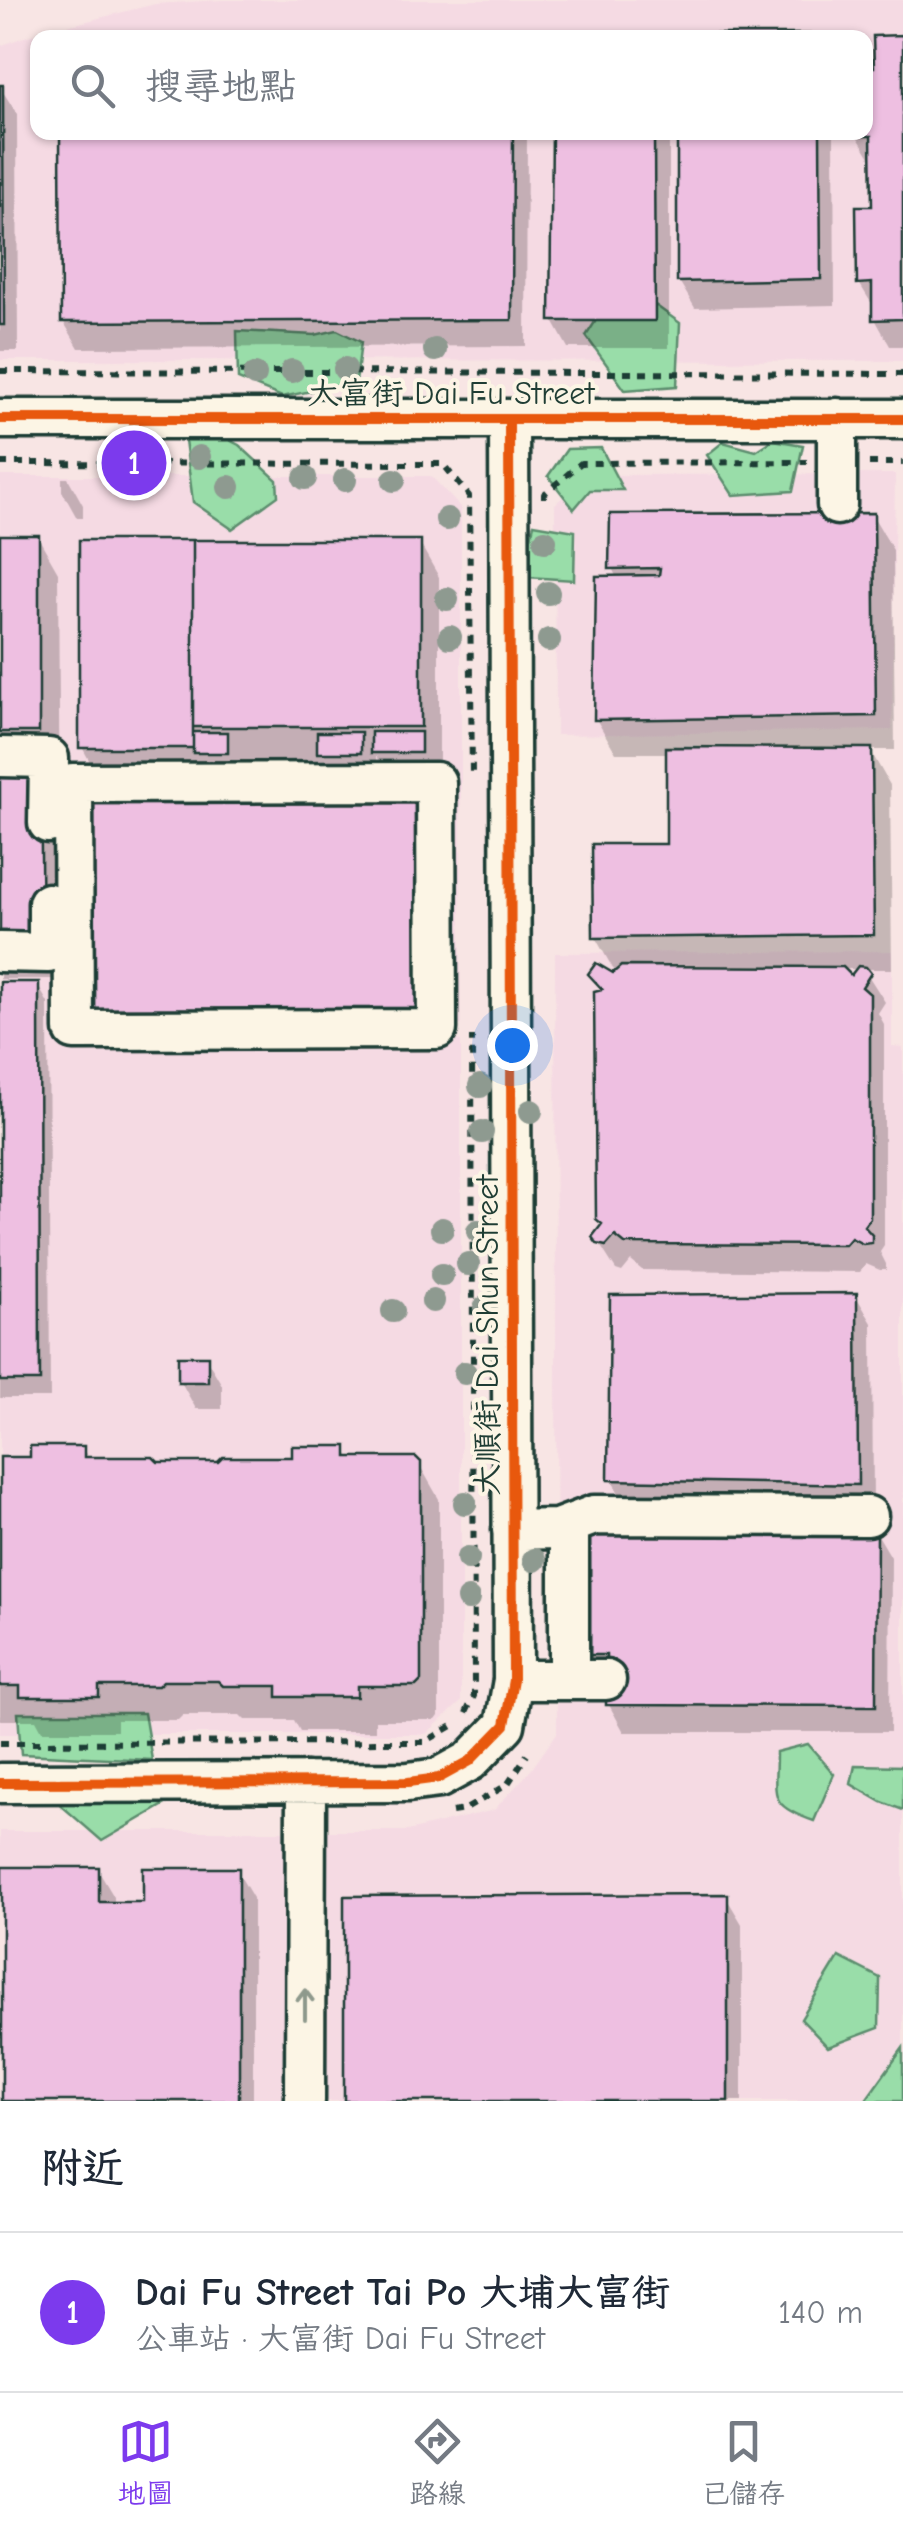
<!DOCTYPE html>
<html lang="zh-TW">
<meta charset="utf-8">
<style>
body{margin:0;font-family:"Comic Neue","LXGW WenKai TC",sans-serif;background:#f6f6f7;color:#1f2937}
.you{position:absolute;left:512px;top:1045px;width:35px;height:35px;margin:-25px;border:8px solid #fff;border-radius:50%;background:#1a73e8;box-shadow:0 0 0 15px #1a73e833}
.badge{display:grid;place-items:center;width:65px;height:65px;border-radius:50%;background:#7c3aed;color:#fff;font-size:32px;font-weight:700}
.pin{position:absolute;translate:-50% -50%;border:5px solid #fff;box-shadow:0 2px 10px #0006}
.list{margin:0;padding:0;list-style:none}
h2{display:flex;justify-content:space-between;align-items:center;height:130px;margin:0;padding:0 40px;font-size:42px}
h2 small{font-size:32px;font-weight:400;color:#747a83}
.list li{display:grid;grid-template-columns:65px 1fr auto;gap:30px;align-items:center;box-sizing:border-box;height:160px;padding:0 40px;border-top:2px solid #e0e1e3}
.list b{display:block;font-size:38px;white-space:nowrap}
.list p{margin:0;font-size:32px;white-space:nowrap;color:#747a83}
.list em{font-size:32px;font-style:normal;color:#747a83}
.icon{flex:none;width:55px;height:55px;fill:none;stroke:currentColor;stroke-width:2;stroke-linecap:round;stroke-linejoin:round}
.map{position:relative;flex:none;width:903px;height:2101px;overflow:hidden}
.search{position:absolute;background:#fff;box-shadow:0 2px 8px #0004;left:30px;right:30px;top:30px;height:110px;display:flex;align-items:center;gap:25px;box-sizing:border-box;padding:0 35px;border-radius:20px;color:#747a83;font-size:38px}
.sheet{height:290px;background:#fff}
nav{display:flex;justify-content:space-around;align-items:center;box-sizing:border-box;height:140px;border-top:2px solid #e0e1e3;background:#fff;font-size:28px;color:#747a83}
nav a{display:grid;justify-items:center;gap:5px}
nav .on{color:#7c3aed}
.map>svg:first-child{display:block}
.built{fill:#f5dae3;fill-rule:evenodd}
.green{fill:#99dda9;stroke:#5c8d6e;stroke-width:2.5}
.shadow{fill:#0003;fill-rule:evenodd}
.building{fill:#eebfe1;stroke:#1f3d34;stroke-width:2.5}
.lines{fill:none;stroke-linecap:round;stroke-linejoin:round}
.minor-casing{stroke:#1f3d34;stroke-width:45}
.path{stroke:#1f3d34;stroke-width:6;stroke-dasharray:8 8;stroke-linecap:butt}
.minor{stroke:#fcf5e5;stroke-width:38}
.cycleway-casing{stroke:#fcf5e5;stroke-width:16}
.cycleway{stroke:#e8590c;stroke-width:10}
.tree{fill:#8e9a90}
.oneway{stroke:#8e998c}
.labels{text-anchor:middle;stroke-width:8;stroke-linejoin:round;paint-order:stroke}
.street-label{font-size:32px;fill:#1f3d34;stroke:#fcf5e5}
</style>
<div class="map">
<svg width="903" height="2101" viewBox="0 0 903 2101">
<rect width="100%" height="100%" fill="#f8e5e4"/>
<filter id="ink" filterUnits="userSpaceOnUse"><feTurbulence type="fractalNoise" baseFrequency=".01" numOctaves="2"/><feDisplacementMap in="SourceGraphic" scale="20" xChannelSelector="R" yChannelSelector="G"/><feConvolveMatrix kernelMatrix="1 2 1 2 8 2 1 2 1" color-interpolation-filters="sRGB"/></filter>
<g filter="url(#ink)">
<path class="built" d="M221 0H903V361L0 360V46L24 37 155 4ZM38 38H866V132H38Z
M895 474 892 730 556 735 555 504 587 475Z
M0 476H431L461 508V1025L456 1026V1040L461 1041V1702L426 1734H0Z
M892 951V1046L903 1047V2101H0V1831H408L494 1810 531 1770 557 1733 555 953Z"/>
<path class="green" d="M615 291 640 294 680 323 677 386 625 390 586 336Z
M337 330 361 342 356 382 282 397 238 379 237 331 315 335Z
M209 430 239 445 277 480 278 496 232 529 193 502 185 440Z
M773 440 803 445 793 491 733 495 707 455 723 442 756 451Z
M601 448 623 490H590L574 509 548 476 567 449Z
M534 524 575 531 574 580 527 577V555Z
M18 1713H144L152 1760 21 1754Z
M808 1744 834 1774 814 1821C767 1805 776 1797 776 1752Z
M855 1765 903 1766V1810L882 1802 851 1784Z
M48 1794 174 1799 102 1841Z
M839 1957 880 1978 879 2028 828 2047 801 2019Z
M903 2048V2101H865Z"/>
<path class="shadow" d="M903 38V346H890L875 319V309L859 283 874 208V164L857 136 866 132V70H876Z
M0 87 17 114 18 351H0Z
M62 132H527L526 346 79 348 63 321Z
M554 132H669V348H568L553 321Z
M680 132H834L835 305 695 308 679 281Z
M62 478H68L83 505V518H77L62 491Z
M873 516 893 550 895 750H870L890 785 892 969H864L885 1002 878 1013 884 1024V1246L880 1252 886 1264V1270H880L866 1264 860 1272 642 1270 631 1261 622 1272 616 1270 595 1237 603 1227 598 1218 602 992 591 974 614 976 616 974 595 937 669 846V753H616L596 719 617 578 612 568ZM841 969H859L851 979Z
M0 537H38L58 572 61 979H0Z
M419 542 439 577V760H435V780H389L376 756V780H335L324 760H242V780L101 782 82 747Z
M443 831 440 1049 106 1048Z
M37 984 48 1003 50 1398H0V985Z
M856 1296 872 1323 873 1511 626 1506 611 1479Z
M206 1358 222 1385V1409H196L181 1382Z
M83 1449 89 1459 157 1465 295 1459 345 1449 351 1459 419 1464 439 1499V1716L436 1720H375V1731H300L294 1720H245L240 1715H183L178 1720H117V1731H42L36 1720H0V1459H32Z
M875 1530 891 1557 890 1732H624L609 1705V1681L578 1654Z
M98 1870 114 1897V1905H145L237 1871 253 1898V2101H4Z
M726 1897 742 1924V2101H347Z"/>
<path class="building" d="M678 34H819V38H678Z
M903 35V319L872 320V283L857 284 856 206H872L871 136H855V132H866V67H874L873 36Z
M0 85H3L4 325H0Z
M60 132H513L512 320 61 322Z
M552 132H654L655 321H550Z
M677 132H820L821 279 677 282Z
M874 513 876 716 594 720 596 576 659 575 660 568 609 569 610 514Z
M0 535H39V732H0Z
M79 540H193V748H79Z
M193 540H421V727H193Z
M193 732H228V753H193Z
M317 732H361V753H317Z
M371 732H421V753H371Z
M666 747 872 748 874 935 593 938 592 844H666Z
M0 763H40L42 946 0 945Z
M84 792 424 794 422 1015 84 1014Z
M596 963 613 973 621 966 843 967 851 975 858 966 866 967 871 973 862 987 870 994V1218L864 1226 872 1235V1243L863 1244 851 1238 845 1245 625 1244 615 1236 606 1246 597 1244 592 1237 602 1224 596 1219 594 991 602 989 588 974Z
M0 982H39L40 1381H0Z
M857 1293 858 1485 608 1480 610 1295Z
M178 1356H208V1382H178Z
M30 1446H84V1457H153L158 1462H218L223 1457H292V1446H347V1457H416L421 1462V1681L416 1686H357V1697H277V1686H223L218 1681H163L158 1686H99V1697H20V1686H0V1457H30Z
M577 1527 877 1528 876 1706 606 1705V1655H576Z
M2 1867H99V1902H143V1868H239V2101H2Z
M728 1894V2101H344V1896Z"/>
<g class="lines">
<defs>
<path id="minor" d="M837 418V505
M0 419H903
M0 757 49 758 48 823
M436 782 437 1029 74 1030 73 783Z
M0 952 48 953V903
M569 1525V1680
M512 1530 557 1529 594 1515 868 1516
M513 1680H606
M0 1783 408 1782 439 1778 470 1761 505 1725 513 1680 509 419
M305 2101 306 1782"/>
</defs>
<use href="#minor" class="minor-casing"/>
<path class="path" d="M0 371 903 374
M0 463 443 464 469 496 472 775
M869 463H903
M544 498V494L581 463 807 462
M466 1713 474 1696 472 1037
M0 1743 425 1742 454 1725
M452 1812 464 1810 507 1785 527 1755"/>
<use href="#minor" class="minor"/>
<defs>
<path id="cycleway" d="M0 419H903
M0 1783 408 1782 439 1778 470 1761 505 1725 513 1680 509 419"/>
</defs>
<use href="#cycleway" class="cycleway-casing"/>
<use href="#cycleway" class="cycleway"/>
</g>
<g class="tree">
<circle cx="435" cy="350" r="12"/>
<circle cx="345" cy="369" r="12"/>
<circle cx="292" cy="371" r="12"/>
<circle cx="255" cy="375" r="12"/>
<circle cx="199" cy="457" r="12"/>
<circle cx="305" cy="478" r="12"/>
<circle cx="345" cy="480" r="12"/>
<circle cx="394" cy="480" r="12"/>
<circle cx="229" cy="487" r="12"/>
<circle cx="447" cy="519" r="12"/>
<circle cx="545" cy="541" r="12"/>
<circle cx="548" cy="593" r="12"/>
<circle cx="447" cy="599" r="12"/>
<circle cx="450" cy="637" r="12"/>
<circle cx="549" cy="640" r="12"/>
<circle cx="480" cy="1086" r="12"/>
<circle cx="531" cy="1111" r="12"/>
<circle cx="482" cy="1132" r="12"/>
<circle cx="442" cy="1229" r="12"/>
<circle cx="478" cy="1231" r="12"/>
<circle cx="468" cy="1264" r="12"/>
<circle cx="442" cy="1275" r="12"/>
<circle cx="433" cy="1301" r="12"/>
<circle cx="485" cy="1308" r="12"/>
<circle cx="393" cy="1311" r="12"/>
<circle cx="465" cy="1373" r="12"/>
<circle cx="465" cy="1503" r="12"/>
<circle cx="468" cy="1558" r="12"/>
<circle cx="534" cy="1560" r="12"/>
<circle cx="468" cy="1599" r="12"/>
</g>
<defs><path id="oneway-shaft" d="M-6 0H5M1.5-3L5.5 0L1.5 3" fill="none" stroke-width="1.6" stroke-linecap="round" stroke-linejoin="round" transform="scale(2.5)"/></defs>
<use class="oneway" href="#oneway-shaft" transform="translate(305 2004) rotate(-90)"/>
</g>
<g class="labels">
<g class="street-label">
<text x="451" y="404">大富街 Dai Fu Street</text>
<text transform="translate(487 1335) rotate(-90)" y="11">大順街 Dai Shun Street</text>
</g>
</g>
</svg>
<div class="you"></div>
<div class="pin badge" style="left:134px;top:463px">1</div>
<div class="search"><svg class="icon" aria-label="search" viewBox="0 0 24 24"><circle cx="10" cy="10" r="6"/><path d="M15 15l6 6"/></svg>搜尋地點</div>
</div>
<section class="sheet">
<h2>附近<small></small></h2>
<ul class="list">
<li><span class="badge">1</span><div><b>Dai Fu Street Tai Po 大埔大富街</b><p>公車站 · 大富街 Dai Fu Street</p></div><em>140 m</em></li>
</ul>
</section>
<nav>
<a class="on"><svg class="icon" aria-label="map" viewBox="0 0 24 24"><path d="M3 6l6-2 6 2 6-2v14l-6 2-6-2-6 2zM9 4v14M15 6v14"/></svg>地圖</a>
<a><svg class="icon" aria-label="directions" viewBox="0 0 24 24"><path d="M12 3l9 9-9 9-9-9zM9 14v-3h6M13 9l2 2-2 2"/></svg>路線</a>
<a><svg class="icon" aria-label="saved" viewBox="0 0 24 24"><path d="M7 4h10v16l-5-4-5 4z"/></svg>已儲存</a>
</nav>
